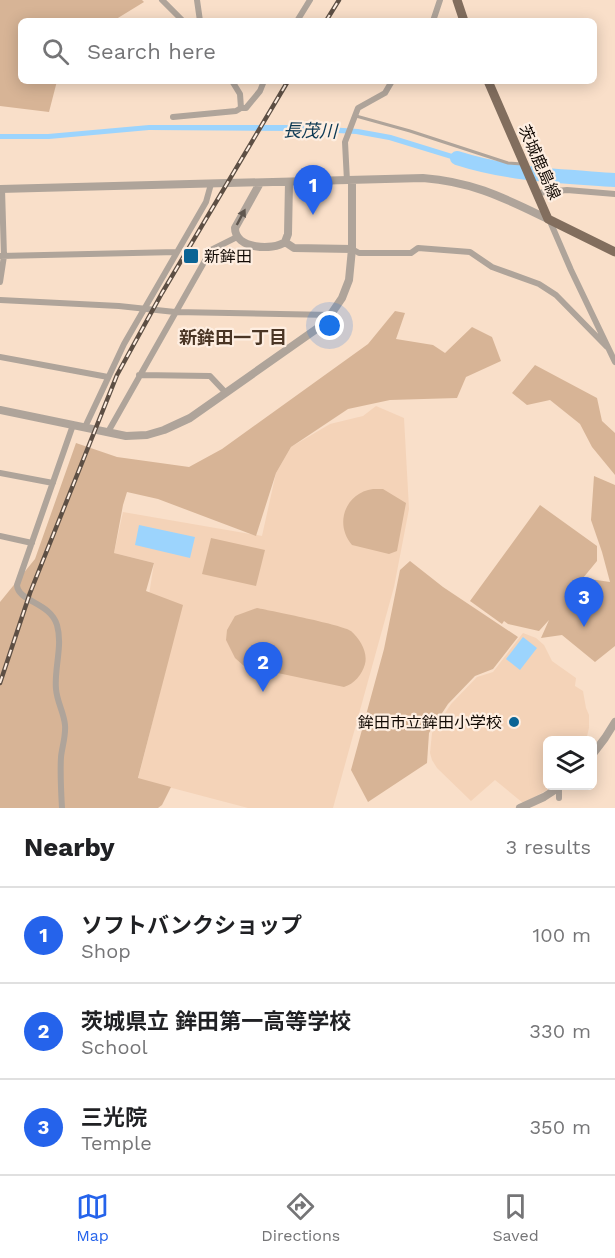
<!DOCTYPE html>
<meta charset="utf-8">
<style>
body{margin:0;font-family:"Work Sans","Noto Sans JP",sans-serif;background:#f6f6f6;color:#202124}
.controls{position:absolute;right:18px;bottom:18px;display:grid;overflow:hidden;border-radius:9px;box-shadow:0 3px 15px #0003}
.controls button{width:54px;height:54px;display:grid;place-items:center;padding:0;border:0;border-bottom:2px solid #e0e0e0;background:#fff;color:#202124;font:30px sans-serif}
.you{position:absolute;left:330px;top:326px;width:21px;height:21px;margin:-15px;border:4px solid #fff;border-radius:50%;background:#1a73e8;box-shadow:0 0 0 9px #1a73e833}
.badge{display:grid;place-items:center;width:39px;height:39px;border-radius:50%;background:#2563eb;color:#fff;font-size:20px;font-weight:700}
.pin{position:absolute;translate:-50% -50px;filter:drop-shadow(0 2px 3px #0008)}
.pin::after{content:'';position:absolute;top:32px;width:21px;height:18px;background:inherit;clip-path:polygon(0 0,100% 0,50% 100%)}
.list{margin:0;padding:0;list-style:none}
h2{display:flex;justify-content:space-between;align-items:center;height:78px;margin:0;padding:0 24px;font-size:26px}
h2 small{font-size:20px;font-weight:400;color:#757577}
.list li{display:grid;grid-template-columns:39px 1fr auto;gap:18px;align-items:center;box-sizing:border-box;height:96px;padding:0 24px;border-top:2px solid #e0e0e0}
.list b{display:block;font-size:22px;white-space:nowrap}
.list p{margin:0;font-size:20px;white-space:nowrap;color:#757577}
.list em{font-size:20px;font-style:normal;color:#757577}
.icon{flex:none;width:33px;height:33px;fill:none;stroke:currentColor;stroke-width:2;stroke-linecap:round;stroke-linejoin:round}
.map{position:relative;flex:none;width:615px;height:808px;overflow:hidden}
.search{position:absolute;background:#fff;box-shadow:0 3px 15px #0003;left:18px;right:18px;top:18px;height:66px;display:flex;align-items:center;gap:15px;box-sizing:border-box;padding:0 21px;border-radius:9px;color:#757577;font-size:22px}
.sheet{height:366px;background:#fff}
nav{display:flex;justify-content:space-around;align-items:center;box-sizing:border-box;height:84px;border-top:2px solid #e0e0e0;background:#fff;font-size:16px;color:#757577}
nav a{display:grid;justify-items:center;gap:3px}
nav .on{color:#2563eb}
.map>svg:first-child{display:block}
.built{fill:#f4d3b8}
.green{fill:#d7b496}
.water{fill:#9cd4fd}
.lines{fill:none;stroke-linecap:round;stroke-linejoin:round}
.river{stroke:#9cd4fd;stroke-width:14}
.service{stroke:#afa49a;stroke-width:3}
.minor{stroke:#afa49a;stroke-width:6}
.tertiary{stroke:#afa49a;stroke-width:8}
.primary{stroke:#826e5e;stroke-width:9}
.rail-casing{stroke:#5d4f44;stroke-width:4.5}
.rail{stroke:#feeee1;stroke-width:2;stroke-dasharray:7;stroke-linecap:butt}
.oneway{fill:#60574f}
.poi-dot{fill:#0b6495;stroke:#feeee1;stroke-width:2}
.labels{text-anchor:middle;stroke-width:4.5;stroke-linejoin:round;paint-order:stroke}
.street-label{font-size:16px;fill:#120a04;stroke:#feeee1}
.poi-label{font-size:16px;fill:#120a04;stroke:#feeee1;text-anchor:start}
.water-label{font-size:18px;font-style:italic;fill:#0b3853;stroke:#feeee1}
.neighbourhood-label{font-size:18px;font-weight:bold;fill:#4a3524;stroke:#feeee1}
</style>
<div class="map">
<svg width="615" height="808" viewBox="0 0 615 808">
<rect width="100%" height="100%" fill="#f9dfc9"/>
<path class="built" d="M376 406 404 418 409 509 394 587 333 808H248L138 779 182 605 149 595 154 563 114 553 123 512 262 536 276 473 291 447 330 424 363 416Z
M523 633 536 638 544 645 552 661 576 678 575 686 583 691 586 708 589 715V728L586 740H548V786H554L538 795 523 803 495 780 471 801 437 768 432 760 430 753 432 733 451 704 477 677 493 672Z"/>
<path class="green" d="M0 0H142L144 2 113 21H21V81H57L49 112 0 106Z
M395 311 405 313 396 339 433 345 445 353 472 327 492 337 501 361 466 377 457 398 390 400 348 409 291 447 276 473 256 536 158 499 127 492 123 505 114 553 154 563 146 591 183 605 138 778 171 787 162 805 158 808H0V602L35 559 76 443 117 457 189 467 222 449 368 344Z
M535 365 597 398 602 421 615 433V475L592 447 580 424 550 400 527 405 512 393Z
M594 476 615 485V646L595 662 562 635 541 638 549 620 539 631 508 624 504 621 502 624 470 601 540 505 597 546V561L583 578 610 582 602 552 591 520Z
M373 489H383L406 503 397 551 389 554 352 545C334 524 345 493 373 489Z
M211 538 265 550 256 586 202 574Z
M410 561 443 587 518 637 493 669 475 676 448 704 429 733 427 763 368 802 351 770 384 649 400 570Z
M257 608C272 611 343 625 351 631 360 639 368 652 365 664 362 675 354 684 344 687L244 666 235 658 226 640 227 630 235 616Z"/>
<path class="water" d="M149 125H299L358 129 391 135 475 161 474 166 389 140 356 134 300 131 149 130 49 139H0V134H48Z
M139 525 195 537 190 558 135 545Z
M523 637 537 648 520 670 506 659Z"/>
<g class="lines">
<path class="river" d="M457 158C510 175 560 176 615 180"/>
<path class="service" d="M356 116 410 131 508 163 522 164"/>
<path class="minor" d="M162 0 183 21
M197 0 200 21
M297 21 310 0
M433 21 440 0
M241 108H246L260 91 264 81
M173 117 236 111 241 108 240 94 232 81
M347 181 345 142 358 108 385 93 392 81
M537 193 567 190 615 194
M549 219 571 270 615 362
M352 249 359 253H411L418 248 470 252 492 267 539 284 556 295 607 347
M0 256 177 252
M0 282 4 256 2 189
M0 300 119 306 175 312 332 315
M0 357 108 377
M139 375 210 376 226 393
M85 427 124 344 206 202 211 184
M108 432 211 250 237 237
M0 473 53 483
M0 536 32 543
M559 788V798
M62 808C61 791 60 774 61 757 62 747 66 736 65 725 64 713 57 702 56 689 54 668 63 646 57 625 50 602 18 602 17 585L73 425"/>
<path class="tertiary" d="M260 183 235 228C235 249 273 251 285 242L288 234 289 182
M0 189 423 178C474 182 504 198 548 219
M285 242 294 248 352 249
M0 410 126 436 147 435 164 430 190 418 325 323 342 298 349 280 352 249V181
M592 755 605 738 615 722
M520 808 544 797 561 786"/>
<path class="primary" d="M457 0 464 21
M488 81 548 219 615 252"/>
<defs>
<path id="rail" d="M326 21 339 0
M0 683 30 593 117 375 162 293 288 81"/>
</defs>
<use href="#rail" class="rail-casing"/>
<use href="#rail" class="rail"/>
</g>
<defs><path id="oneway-solid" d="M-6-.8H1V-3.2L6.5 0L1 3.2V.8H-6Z" transform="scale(1.5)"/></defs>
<use class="oneway" href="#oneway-solid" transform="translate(241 217) rotate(-62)"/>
<g class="poi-dot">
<rect x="183" y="248" width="16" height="16" rx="3"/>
<circle cx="514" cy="722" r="6"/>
</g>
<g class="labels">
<g class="street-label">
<text transform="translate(540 162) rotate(66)" y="6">茨城鹿島線</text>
</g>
<g class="poi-label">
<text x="204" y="262">新鉾田</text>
<text x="502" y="728" text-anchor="end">鉾田市立鉾田小学校</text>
</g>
<g class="water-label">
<text transform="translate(310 131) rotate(1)" y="6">長茂川</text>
</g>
<g class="neighbourhood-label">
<text x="233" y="344">新鉾田一丁目</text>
</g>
</g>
</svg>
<div class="controls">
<button><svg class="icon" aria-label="layers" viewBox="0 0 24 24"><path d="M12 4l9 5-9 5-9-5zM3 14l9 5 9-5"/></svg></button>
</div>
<div class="you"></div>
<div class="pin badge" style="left:313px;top:215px">1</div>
<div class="pin badge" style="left:263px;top:692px">2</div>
<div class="pin badge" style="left:584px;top:627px">3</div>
<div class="search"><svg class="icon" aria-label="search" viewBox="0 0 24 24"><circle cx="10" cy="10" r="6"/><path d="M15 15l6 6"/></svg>Search here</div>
</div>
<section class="sheet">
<h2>Nearby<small>3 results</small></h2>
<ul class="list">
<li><span class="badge">1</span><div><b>ソフトバンクショップ</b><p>Shop</p></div><em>100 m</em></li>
<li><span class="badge">2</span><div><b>茨城県立 鉾田第一高等学校</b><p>School</p></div><em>330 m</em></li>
<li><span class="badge">3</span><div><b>三光院</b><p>Temple</p></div><em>350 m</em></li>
</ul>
</section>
<nav>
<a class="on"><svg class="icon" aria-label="map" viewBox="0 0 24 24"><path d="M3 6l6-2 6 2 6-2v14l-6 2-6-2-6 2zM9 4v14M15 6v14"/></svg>Map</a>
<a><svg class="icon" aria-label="directions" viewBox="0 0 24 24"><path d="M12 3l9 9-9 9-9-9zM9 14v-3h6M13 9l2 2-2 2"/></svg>Directions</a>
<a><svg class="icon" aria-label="saved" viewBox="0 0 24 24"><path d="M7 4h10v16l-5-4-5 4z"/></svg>Saved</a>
</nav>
